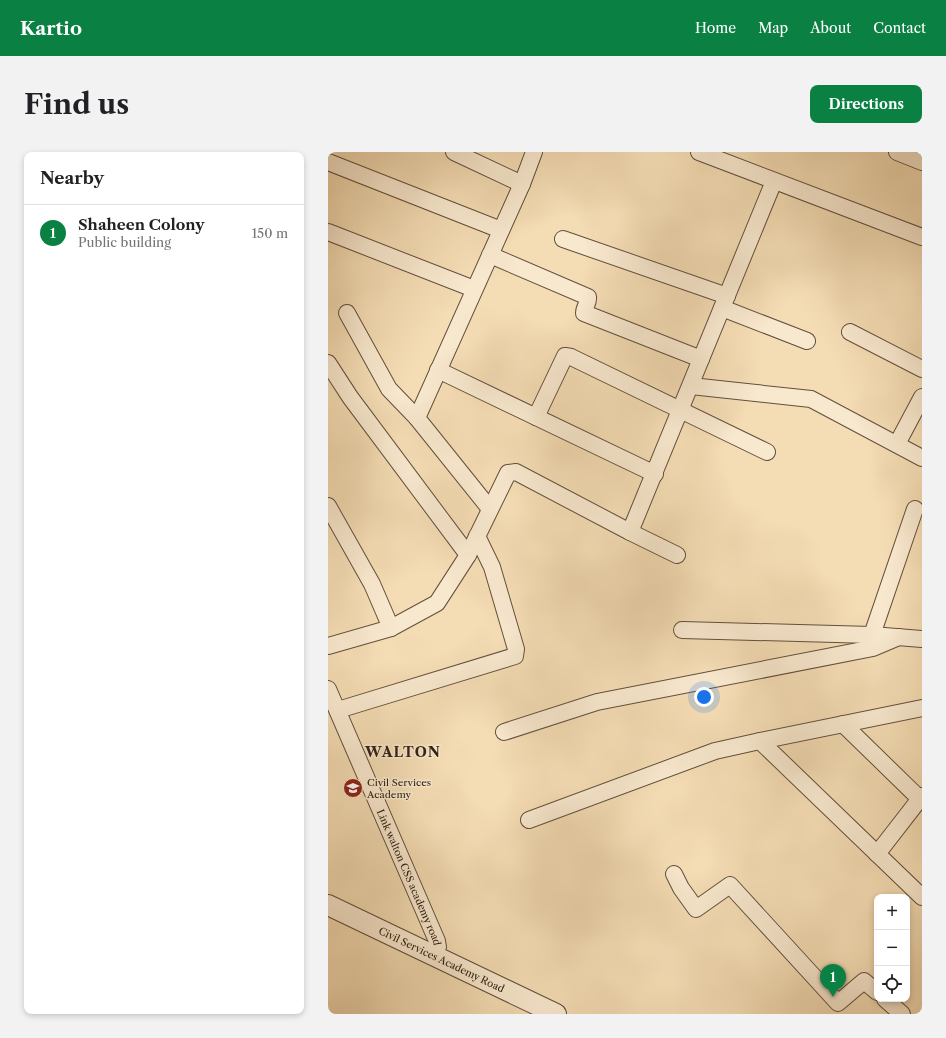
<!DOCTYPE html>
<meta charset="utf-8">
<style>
body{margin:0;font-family:"Libre Caslon Text",serif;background:#f2f2f2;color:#202124}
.controls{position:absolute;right:12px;bottom:12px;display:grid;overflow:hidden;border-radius:8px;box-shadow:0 2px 6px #0003}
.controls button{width:36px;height:36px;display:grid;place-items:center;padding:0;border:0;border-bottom:1px solid #e0e0e0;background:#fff;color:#202124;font:20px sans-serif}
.you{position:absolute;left:376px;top:545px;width:14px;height:14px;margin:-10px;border:3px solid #fff;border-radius:50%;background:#1a73e8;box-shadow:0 0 0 6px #1a73e833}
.badge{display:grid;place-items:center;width:26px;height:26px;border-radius:50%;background:#0b8043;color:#fff;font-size:13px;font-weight:700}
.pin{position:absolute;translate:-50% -33px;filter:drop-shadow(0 1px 2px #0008)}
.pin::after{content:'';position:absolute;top:21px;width:14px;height:12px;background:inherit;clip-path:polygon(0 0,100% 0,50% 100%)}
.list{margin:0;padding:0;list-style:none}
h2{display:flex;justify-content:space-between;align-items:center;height:52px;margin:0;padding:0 16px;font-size:17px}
h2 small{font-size:13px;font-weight:400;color:#757577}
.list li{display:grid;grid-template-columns:26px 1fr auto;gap:12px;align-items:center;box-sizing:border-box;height:56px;padding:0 16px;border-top:1px solid #e0e0e0}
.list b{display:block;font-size:15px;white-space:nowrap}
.list p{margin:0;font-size:13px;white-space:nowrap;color:#757577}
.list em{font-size:13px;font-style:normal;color:#757577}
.icon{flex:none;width:22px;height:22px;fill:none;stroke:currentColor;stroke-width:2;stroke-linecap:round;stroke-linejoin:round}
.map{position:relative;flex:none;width:594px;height:862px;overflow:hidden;border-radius:8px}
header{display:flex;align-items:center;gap:24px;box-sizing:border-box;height:56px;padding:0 20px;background:#0b8043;color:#fff}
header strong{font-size:19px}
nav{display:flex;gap:22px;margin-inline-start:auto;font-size:14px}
.intro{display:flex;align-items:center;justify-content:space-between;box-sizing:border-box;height:96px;padding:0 24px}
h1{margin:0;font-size:28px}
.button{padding:10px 18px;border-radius:8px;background:#0b8043;color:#fff;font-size:14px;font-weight:700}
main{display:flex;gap:24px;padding:0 24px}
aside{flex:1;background:#fff;border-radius:8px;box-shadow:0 2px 6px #0003}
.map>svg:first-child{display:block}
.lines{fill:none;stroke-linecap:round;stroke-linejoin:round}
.minor-casing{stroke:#624f3c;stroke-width:18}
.tertiary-casing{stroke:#624f3c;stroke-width:22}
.minor{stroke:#f8e8ce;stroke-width:16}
.tertiary{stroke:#f8e8ce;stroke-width:20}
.labels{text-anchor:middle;stroke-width:3;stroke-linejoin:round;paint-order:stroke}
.poi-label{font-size:10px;fill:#312014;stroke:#f8e8ce;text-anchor:start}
.street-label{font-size:10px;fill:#312014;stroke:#f8e8ce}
.district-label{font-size:14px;font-weight:bold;letter-spacing:1px;fill:#312014;stroke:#f8e8ce}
</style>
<header>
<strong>Kartio</strong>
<nav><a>Home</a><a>Map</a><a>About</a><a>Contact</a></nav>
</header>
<div class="intro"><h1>Find us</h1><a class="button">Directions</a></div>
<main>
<aside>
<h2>Nearby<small></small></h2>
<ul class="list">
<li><span class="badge">1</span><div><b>Shaheen Colony</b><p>Public building</p></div><em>150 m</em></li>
</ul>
</aside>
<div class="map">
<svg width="594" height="862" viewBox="0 0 594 862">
<rect width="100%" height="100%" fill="#f4dcb4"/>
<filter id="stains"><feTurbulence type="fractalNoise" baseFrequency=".005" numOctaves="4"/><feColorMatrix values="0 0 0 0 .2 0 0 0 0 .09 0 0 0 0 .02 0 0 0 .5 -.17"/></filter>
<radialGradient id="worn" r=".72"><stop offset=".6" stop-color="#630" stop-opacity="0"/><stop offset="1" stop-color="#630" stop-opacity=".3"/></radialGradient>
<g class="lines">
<defs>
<g id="minor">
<path d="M126 0 194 32"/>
<path d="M371 0 594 85"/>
<path d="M569 0 594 10"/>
<path d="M0 10 173 78"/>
<path d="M0 80 146 137"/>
<path d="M235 87 399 144"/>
<path d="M162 103 260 145C261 151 256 155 256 161L373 207"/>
<path d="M394 156 479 189"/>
<path d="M19 161 61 237 89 266"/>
<path d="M522 180 594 217"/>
<path d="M0 211 22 245 140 403"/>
<path d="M110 218 327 322"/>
<path d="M363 234 483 247 594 306"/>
<path d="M208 265 237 204 243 205 439 300"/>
<path d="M569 292 594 245"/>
<path d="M0 354 44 432 63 476"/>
<path d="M162 357 89 266 194 32 206 0"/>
<path d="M302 380 446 29"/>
<path d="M354 478 544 483 594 487"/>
<path d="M544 483 587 357"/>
<path d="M0 494 63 476 109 451 140 403 180 321 188 320 302 380 349 403"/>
<path id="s1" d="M0 537 109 789 110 795 105 803"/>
<path d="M10 558 187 504 188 497 164 415 149 384"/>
<path d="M515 572 592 647"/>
<path d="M176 580 269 550 545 496 571 485"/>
<path d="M432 589 594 745"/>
<path d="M201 668 387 599 432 589 594 556"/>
<path d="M549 702 594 644"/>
<path d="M346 722 353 736 368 757 402 733 510 851 536 829 549 840"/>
<path d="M557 847 574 862"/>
</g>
<g id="tertiary">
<path id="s2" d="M0 753 228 862"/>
</g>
</defs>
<use href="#minor" class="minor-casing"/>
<use href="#tertiary" class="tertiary-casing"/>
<use href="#minor" class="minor"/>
<use href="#tertiary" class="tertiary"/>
</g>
<defs>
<symbol id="university-disc" viewBox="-11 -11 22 22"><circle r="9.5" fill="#8f2418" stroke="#f8e8ce"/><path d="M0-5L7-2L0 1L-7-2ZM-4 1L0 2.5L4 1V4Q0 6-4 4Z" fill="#fff"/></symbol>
</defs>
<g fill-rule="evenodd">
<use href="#university-disc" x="14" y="625" width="22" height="22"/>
</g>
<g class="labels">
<g class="poi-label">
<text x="39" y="634">Civil Services<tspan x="39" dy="12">Academy</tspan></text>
</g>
<g class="street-label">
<text dy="4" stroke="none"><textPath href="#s1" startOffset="205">Link walton CSS academy road</textPath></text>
<text dy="4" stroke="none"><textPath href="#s2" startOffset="126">Civil Services Academy Road</textPath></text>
</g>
<g class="district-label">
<text x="75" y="605">WALTON</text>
</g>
</g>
<rect width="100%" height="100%" filter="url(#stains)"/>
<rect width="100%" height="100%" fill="url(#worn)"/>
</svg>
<div class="controls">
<button>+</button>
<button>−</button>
<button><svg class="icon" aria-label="locate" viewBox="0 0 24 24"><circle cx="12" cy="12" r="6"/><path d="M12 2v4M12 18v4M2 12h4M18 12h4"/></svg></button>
</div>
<div class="you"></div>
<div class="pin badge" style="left:505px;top:845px">1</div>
</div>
</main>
